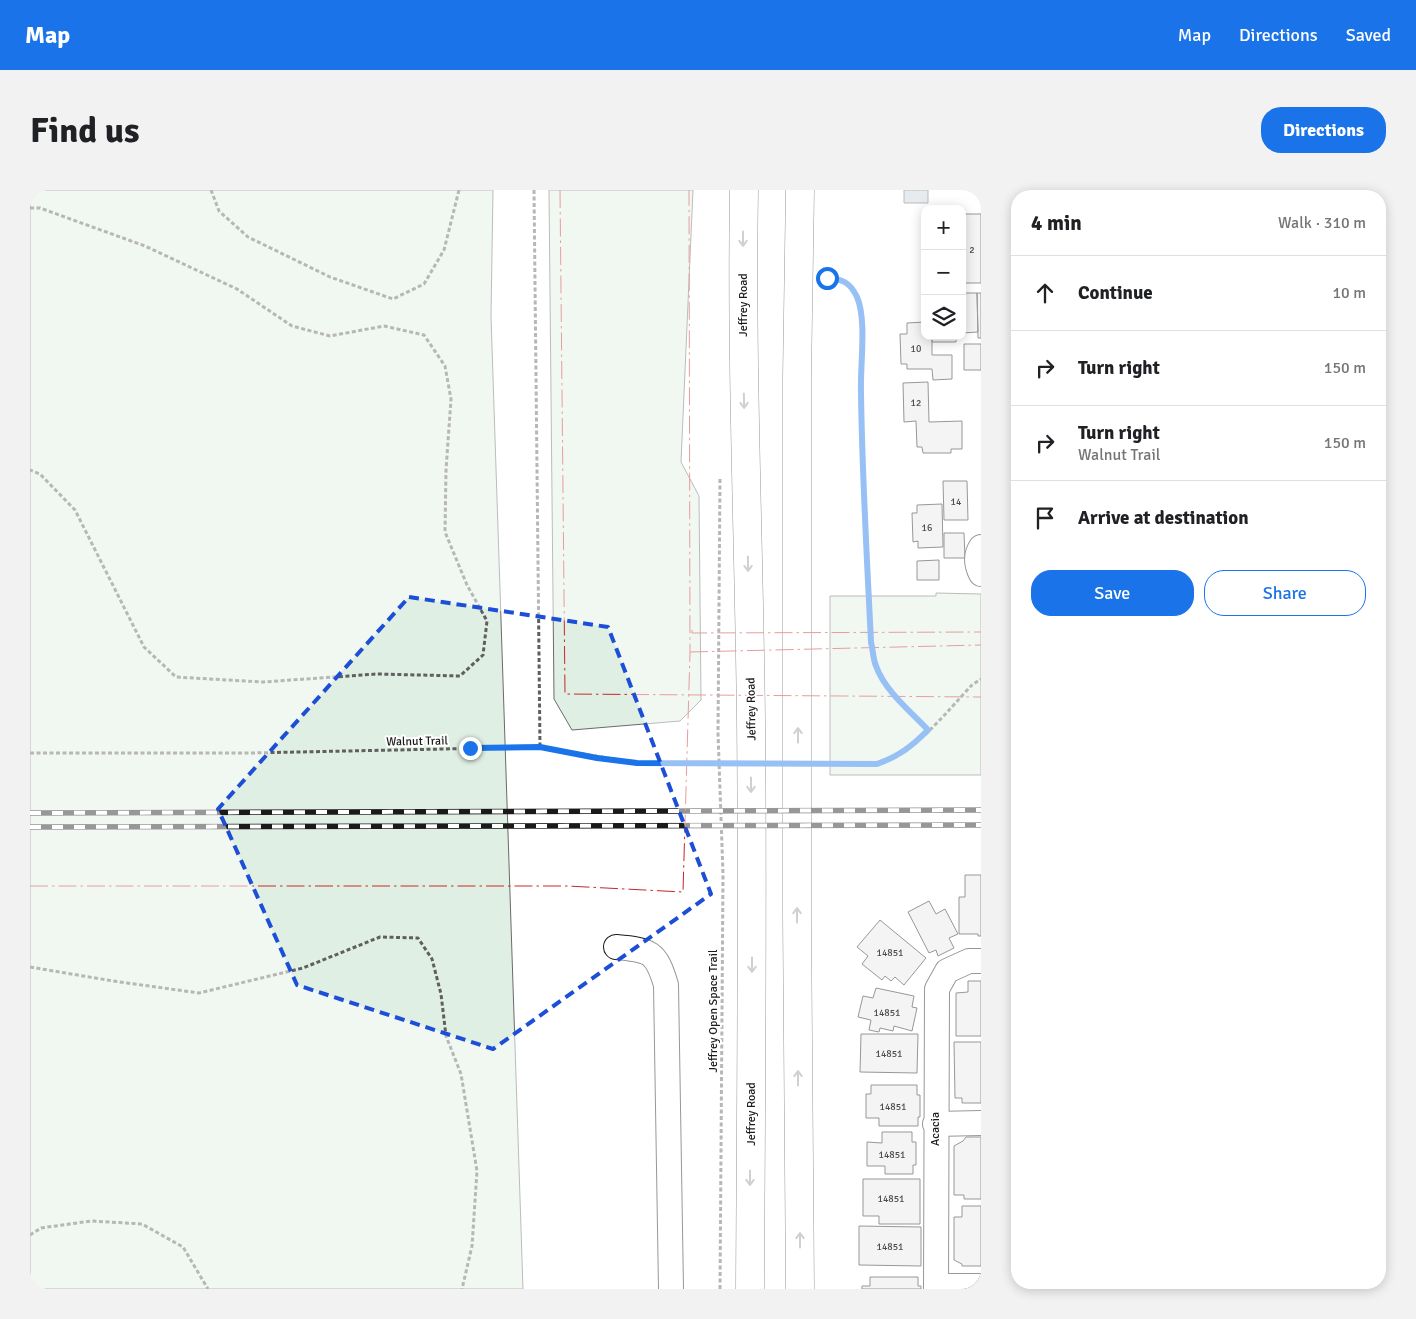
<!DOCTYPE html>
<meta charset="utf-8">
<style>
body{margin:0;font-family:Signika,sans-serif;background:#f2f2f2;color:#202124}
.controls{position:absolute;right:15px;top:15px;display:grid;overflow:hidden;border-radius:10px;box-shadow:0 2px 12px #0003}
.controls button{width:45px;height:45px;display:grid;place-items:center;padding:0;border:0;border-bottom:1px solid #e0e0e0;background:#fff;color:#202124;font:25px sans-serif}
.stop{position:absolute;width:15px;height:15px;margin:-11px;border:4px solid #1a73e8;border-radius:50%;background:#fff}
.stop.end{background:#1a73e8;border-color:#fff;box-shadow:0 1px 5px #0008}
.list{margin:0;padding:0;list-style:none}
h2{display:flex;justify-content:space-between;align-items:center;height:65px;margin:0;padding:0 20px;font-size:21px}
h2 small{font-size:16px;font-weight:400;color:#757577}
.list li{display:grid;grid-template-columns:32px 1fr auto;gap:15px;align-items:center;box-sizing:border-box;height:75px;padding:0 20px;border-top:1px solid #e0e0e0}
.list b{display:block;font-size:19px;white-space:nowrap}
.list p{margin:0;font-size:16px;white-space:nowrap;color:#757577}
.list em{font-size:16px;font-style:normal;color:#757577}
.actions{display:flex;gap:10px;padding:15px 20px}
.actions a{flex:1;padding:11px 0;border:1px solid #1a73e8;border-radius:20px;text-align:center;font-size:18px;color:#1a73e8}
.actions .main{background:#1a73e8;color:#fff}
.icon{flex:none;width:28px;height:28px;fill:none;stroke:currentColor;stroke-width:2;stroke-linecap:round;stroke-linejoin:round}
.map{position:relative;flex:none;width:951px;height:1099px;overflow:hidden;border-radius:20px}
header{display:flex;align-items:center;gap:30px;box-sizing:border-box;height:70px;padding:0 25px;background:#1a73e8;color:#fff}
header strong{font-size:24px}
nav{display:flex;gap:28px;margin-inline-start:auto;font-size:18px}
.intro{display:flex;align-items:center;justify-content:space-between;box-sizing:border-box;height:120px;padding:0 30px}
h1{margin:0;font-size:35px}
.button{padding:12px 22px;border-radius:20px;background:#1a73e8;color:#fff;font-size:18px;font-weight:700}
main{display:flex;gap:30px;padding:0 30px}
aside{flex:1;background:#fff;border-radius:20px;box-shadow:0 2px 12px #0003}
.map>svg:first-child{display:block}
.green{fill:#e0efe3;stroke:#6a6a6a}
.water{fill:#c6d2dc;stroke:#6a6a6a}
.building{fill:#e6e6e6;stroke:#1a1a1a}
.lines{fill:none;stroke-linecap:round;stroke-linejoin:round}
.minor-casing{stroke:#1a1a1a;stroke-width:26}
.major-casing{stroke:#1a1a1a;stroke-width:29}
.path{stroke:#5f5f5f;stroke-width:3;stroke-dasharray:4 2.5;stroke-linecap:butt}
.minor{stroke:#fff;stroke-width:24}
.major{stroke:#fff;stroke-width:28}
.rail-casing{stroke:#1a1a1a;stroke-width:5.5}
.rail{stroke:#fff;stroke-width:4;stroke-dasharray:11;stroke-linecap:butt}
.path-bridge{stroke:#5f5f5f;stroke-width:3;stroke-dasharray:4 2.5;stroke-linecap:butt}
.power{stroke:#c62828;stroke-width:1;stroke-dasharray:18 4 2.5 4;stroke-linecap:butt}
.oneway{stroke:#989898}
.route{stroke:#1a73e8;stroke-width:6}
.marked{fill:none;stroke:#1d4ed8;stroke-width:4;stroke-dasharray:10 6;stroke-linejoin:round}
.labels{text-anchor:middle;stroke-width:4;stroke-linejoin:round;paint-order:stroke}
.number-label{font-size:10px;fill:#4d4d4d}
.street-label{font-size:12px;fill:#1a1a1a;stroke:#fff}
</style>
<header>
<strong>Map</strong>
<nav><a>Map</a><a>Directions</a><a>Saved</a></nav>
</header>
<div class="intro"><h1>Find us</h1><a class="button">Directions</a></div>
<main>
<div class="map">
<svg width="951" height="1099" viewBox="0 0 951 1099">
<rect width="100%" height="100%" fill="#fff"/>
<path class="green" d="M0 0H463L461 126 493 1099H0Z
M519 0H663L651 272 669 306 671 510 650 531 542 540 524 509Z
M906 403 951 404V585H800V406H906Z"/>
<path class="water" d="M874 0H898V13H874Z"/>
<path class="building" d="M932 24H951V93H932Z
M932 103H947L948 142 932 143Z
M947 103H951V148H948Z
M895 132V146H902V165H922V189L903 190 902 179H877V174H871L870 144H877V133Z
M902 146H926V152H902Z
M934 154H951V180H934Z
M898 192 899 232 932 231V259H921V263H893L892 257H887L886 231 874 232 873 193Z
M913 291H937L938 330H914Z
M912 314 913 357 888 358V351L883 352 882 323H887V315Z
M914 343H934L935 368H914Z
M909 370V390H887V371Z
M935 685H951V746H948V744H929V707H935Z
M899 711 906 724 915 719 928 744 919 748 924 758 908 766 906 760 899 763 878 722Z
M850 730 896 768 874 795 865 787 861 791 855 786 852 790 832 774 838 766 827 757Z
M938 791H951V846H926V803L938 802Z
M846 798 884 806 882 817 887 818 882 841 864 836 863 841 850 838 849 842 839 840 841 830 828 827 833 806 843 808Z
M831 844H888L887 883 830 882Z
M924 852H951V913H932V908H925Z
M841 895H887V905H890V927H888V936H849V928H836V904H841Z
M852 942H882V952H886V975H883V984H855V976H837V952L852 953Z
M936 947H951V1009H934V1005H924V956L933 951Z
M833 989H890V1034H849V1026H833Z
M932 1016H951V1076H932V1074L924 1070V1027H932Z
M829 1036 891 1037V1076L829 1075Z
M840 1087H888V1096H891V1099H832V1096H840Z"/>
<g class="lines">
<defs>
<path id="minor" d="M951 357C945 366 946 374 951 384
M586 757C620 760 626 761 636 795L641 1099
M905 934 951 933
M906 1096H951
M906 1099 907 799 917 781 939 771H951"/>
<path id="major" d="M714 0C711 177 719 353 721 530 723 720 721 909 720 1099
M770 0 767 187V726L770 1099"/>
</defs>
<use href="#minor" class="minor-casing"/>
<use href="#major" class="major-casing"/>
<path class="path" d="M181 0 189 21 218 47 300 87 363 109 394 94 414 60 429 0
M504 0 510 557
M0 18H10L115 56 207 99 262 136 300 146 354 136 394 145 415 176 421 209 416 280 415 342 437 395 457 431 453 465 430 486 347 484 233 492 146 487 114 457 45 320 10 284 0 280
M792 88C809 89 821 90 827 109 837 137 830 178 831 208 833 290 837 371 841 452 843 460 843 469 846 476 855 501 880 521 898 540
M0 563H220L510 557 607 573 682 574
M800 574C815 574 832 576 847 574 881 568 918 520 942 495L951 489
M0 777 83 791 169 803 273 778 350 747 388 748 402 769 411 804 416 846 431 884 447 981 442 1056 432 1099
M0 1045 11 1038 61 1031 112 1034 153 1057 178 1099
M690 1099 693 684 688 543 690 287"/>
<use href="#minor" class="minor"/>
<use href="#major" class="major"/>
<defs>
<path id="rail" d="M0 623 951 620
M0 637 951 635"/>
</defs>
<use href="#rail" class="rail-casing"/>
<use href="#rail" class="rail"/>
<path class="path-bridge" d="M682 574H800"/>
<path class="power" d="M530 0 535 504 951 507
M662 440V443L951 442
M660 462 951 455
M0 696H537L653 702 660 462 659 0"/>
</g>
<defs><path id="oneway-shaft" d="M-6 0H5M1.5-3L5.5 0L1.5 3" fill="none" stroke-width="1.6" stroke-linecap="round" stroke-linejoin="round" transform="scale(1.25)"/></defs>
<g class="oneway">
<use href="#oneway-shaft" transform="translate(713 49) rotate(90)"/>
<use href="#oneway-shaft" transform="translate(714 211) rotate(89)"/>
<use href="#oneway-shaft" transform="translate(718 374) rotate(89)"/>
<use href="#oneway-shaft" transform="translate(768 545) rotate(-90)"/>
<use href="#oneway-shaft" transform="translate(721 595) rotate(90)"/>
<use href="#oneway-shaft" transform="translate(767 725) rotate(-90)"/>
<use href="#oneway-shaft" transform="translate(722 775) rotate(90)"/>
<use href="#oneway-shaft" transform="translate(768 888) rotate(-90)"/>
<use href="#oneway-shaft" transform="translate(720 988) rotate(90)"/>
<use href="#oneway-shaft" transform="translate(770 1050) rotate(-90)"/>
</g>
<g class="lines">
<path class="route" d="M440 558 510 557 567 568 607 573 847 574C869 566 881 557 898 540 880 521 855 501 846 476 843 469 843 460 841 452 837 369 832 285 831 202 830 175 837 130 827 107 820 92 812 89 797 88"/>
</g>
<path d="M0 0H951V1099H0ZM379 407 578 437 681 704 463 859 267 795 188 619Z" fill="#fff" fill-opacity=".55" fill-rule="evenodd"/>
<path class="marked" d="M379 407 578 437 681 704 463 859 267 795 188 619Z"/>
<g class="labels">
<g class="number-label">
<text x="942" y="63">2</text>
<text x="886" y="162">10</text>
<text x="886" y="216">12</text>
<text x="926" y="315">14</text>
<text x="897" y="341">16</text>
<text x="860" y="766">14851</text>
<text x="857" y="826">14851</text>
<text x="859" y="867">14851</text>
<text x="863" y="920">14851</text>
<text x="862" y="968">14851</text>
<text x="861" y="1012">14851</text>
<text x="860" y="1060">14851</text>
</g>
<g class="street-label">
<text transform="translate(713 115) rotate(-90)" y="4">Jeffrey Road</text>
<text transform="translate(721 519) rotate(-91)" y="4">Jeffrey Road</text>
<text transform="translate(387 551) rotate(-1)" y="4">Walnut Trail</text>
<text transform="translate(683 821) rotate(-90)" y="4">Jeffrey Open Space Trail</text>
<text transform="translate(721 924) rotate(-90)" y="4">Jeffrey Road</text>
<text transform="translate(905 939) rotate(-90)" y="4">Acacia</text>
</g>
</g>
</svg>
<div class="controls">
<button>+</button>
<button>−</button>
<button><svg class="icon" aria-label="layers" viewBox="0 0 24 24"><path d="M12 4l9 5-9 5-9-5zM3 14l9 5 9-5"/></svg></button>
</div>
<div class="stop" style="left:797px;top:88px"></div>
<div class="stop end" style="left:440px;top:558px"></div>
</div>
<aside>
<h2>4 min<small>Walk · 310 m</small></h2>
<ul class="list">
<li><svg class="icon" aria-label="ahead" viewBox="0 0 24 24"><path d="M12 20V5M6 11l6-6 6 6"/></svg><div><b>Continue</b></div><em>10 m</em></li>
<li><svg class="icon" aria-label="right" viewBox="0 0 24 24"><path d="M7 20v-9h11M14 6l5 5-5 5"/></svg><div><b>Turn right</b></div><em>150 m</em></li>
<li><svg class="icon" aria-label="right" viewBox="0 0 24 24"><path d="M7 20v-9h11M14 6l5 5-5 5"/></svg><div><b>Turn right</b><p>Walnut Trail</p></div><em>150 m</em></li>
<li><svg class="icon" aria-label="arrive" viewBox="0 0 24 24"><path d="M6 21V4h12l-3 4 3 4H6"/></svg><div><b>Arrive at destination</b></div></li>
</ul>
<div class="actions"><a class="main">Save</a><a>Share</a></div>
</aside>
</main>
